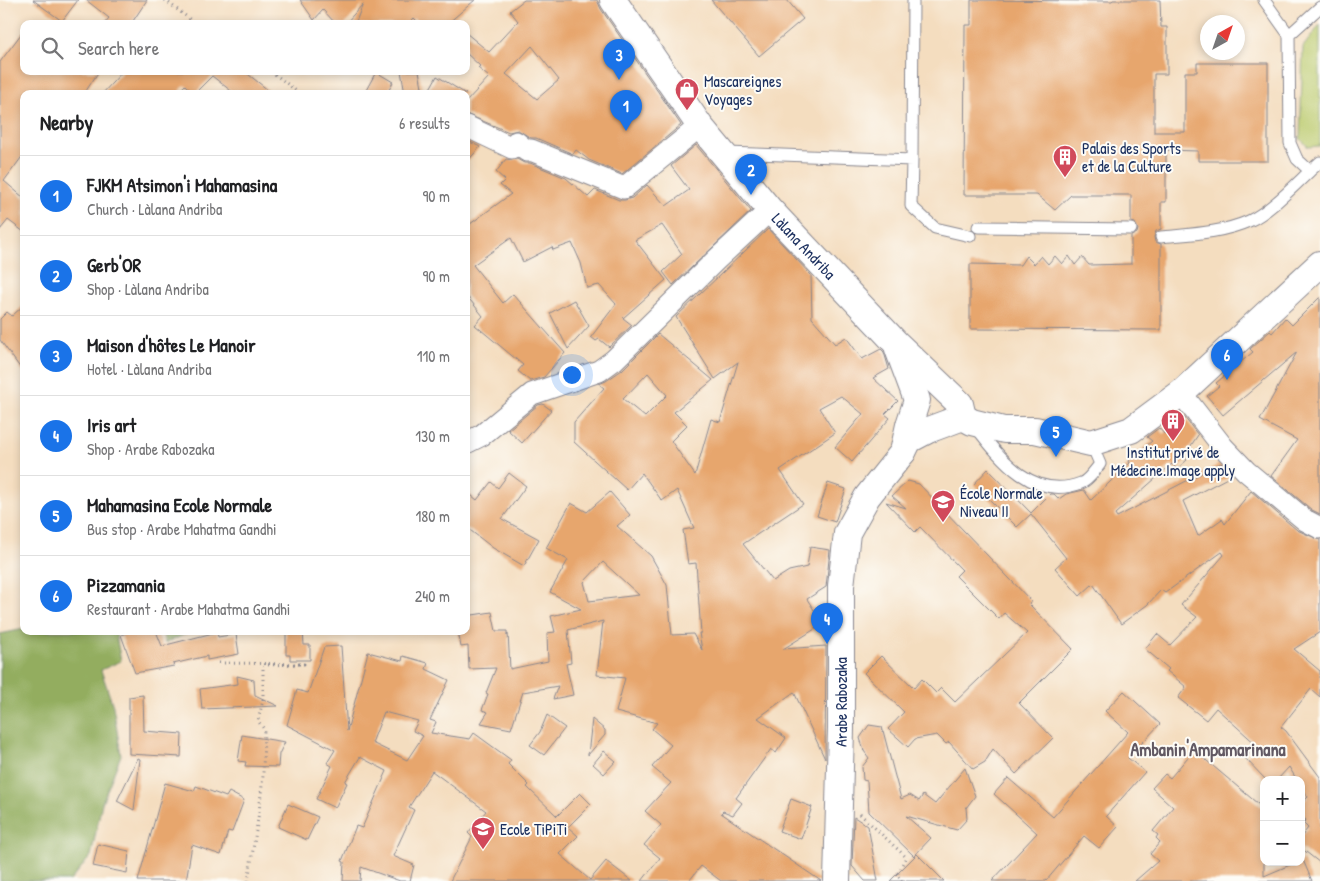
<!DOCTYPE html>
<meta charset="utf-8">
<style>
body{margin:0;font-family:"Patrick Hand",sans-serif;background:#f2f2f2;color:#202124}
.controls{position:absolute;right:15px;bottom:15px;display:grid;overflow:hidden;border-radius:10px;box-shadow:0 2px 8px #0003}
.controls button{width:45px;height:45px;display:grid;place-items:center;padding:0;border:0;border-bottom:1px solid #e0e0e0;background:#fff;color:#202124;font:25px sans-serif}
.compass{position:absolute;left:1200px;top:15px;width:45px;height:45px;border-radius:50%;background:#fff;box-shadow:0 2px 8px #0003;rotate:40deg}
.you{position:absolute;left:571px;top:374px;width:18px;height:18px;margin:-12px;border:4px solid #fff;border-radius:50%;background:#1a73e8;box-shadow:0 0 0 8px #1a73e833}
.badge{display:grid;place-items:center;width:32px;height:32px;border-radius:50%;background:#1a73e8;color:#fff;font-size:16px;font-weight:700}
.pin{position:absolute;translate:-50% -41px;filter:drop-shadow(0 1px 2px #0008)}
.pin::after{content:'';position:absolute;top:26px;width:18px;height:15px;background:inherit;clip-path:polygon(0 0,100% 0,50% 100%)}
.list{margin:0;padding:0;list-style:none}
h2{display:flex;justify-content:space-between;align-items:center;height:65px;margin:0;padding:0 20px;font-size:21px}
h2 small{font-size:16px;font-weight:400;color:#757577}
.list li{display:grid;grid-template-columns:32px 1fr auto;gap:15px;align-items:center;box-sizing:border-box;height:80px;padding:0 20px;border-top:1px solid #e0e0e0}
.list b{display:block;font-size:19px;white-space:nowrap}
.list p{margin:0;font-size:16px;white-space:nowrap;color:#757577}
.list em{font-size:16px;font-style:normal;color:#757577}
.icon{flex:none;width:28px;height:28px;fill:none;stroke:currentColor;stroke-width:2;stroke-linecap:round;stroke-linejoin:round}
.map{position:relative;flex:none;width:1320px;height:881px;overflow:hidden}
.search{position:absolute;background:#fff;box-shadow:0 2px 8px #0003;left:20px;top:20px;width:450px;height:55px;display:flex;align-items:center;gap:12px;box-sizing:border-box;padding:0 18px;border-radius:10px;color:#757577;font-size:19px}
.panel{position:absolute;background:#fff;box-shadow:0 2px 8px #0003;left:20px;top:90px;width:450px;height:545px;border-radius:10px}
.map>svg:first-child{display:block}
.green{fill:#bac96b;stroke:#6a7c64}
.forest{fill:#93ad5f;stroke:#576e5e}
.building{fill:#e7a66d;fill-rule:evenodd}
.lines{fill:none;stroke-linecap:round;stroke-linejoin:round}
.service-casing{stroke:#88868e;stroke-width:13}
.minor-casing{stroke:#88868e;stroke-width:23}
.tertiary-casing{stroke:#88868e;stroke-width:28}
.path{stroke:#88868e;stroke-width:3;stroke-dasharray:1 4;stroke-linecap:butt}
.service{stroke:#fff;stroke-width:11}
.minor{stroke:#fff;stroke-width:21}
.tertiary{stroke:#fff;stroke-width:26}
.labels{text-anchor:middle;stroke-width:4;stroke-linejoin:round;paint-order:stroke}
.poi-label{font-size:16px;fill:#1b2f5e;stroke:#fdfcf7;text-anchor:start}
.street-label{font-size:16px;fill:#1b2f5e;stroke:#fdfcf7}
.neighbourhood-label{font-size:18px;font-weight:bold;fill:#625963;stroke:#fdfcf7}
</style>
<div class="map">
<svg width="1320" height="881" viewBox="0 0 1320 881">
<rect width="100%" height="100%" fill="#fdfcf7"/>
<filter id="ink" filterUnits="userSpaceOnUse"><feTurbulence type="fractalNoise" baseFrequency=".02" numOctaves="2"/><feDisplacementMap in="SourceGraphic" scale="10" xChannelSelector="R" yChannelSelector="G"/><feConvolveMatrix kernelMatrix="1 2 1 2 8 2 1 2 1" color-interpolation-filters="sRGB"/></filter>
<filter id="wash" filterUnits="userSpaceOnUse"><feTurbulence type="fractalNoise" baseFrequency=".0096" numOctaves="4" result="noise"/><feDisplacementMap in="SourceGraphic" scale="20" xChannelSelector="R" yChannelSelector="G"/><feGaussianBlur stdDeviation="1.12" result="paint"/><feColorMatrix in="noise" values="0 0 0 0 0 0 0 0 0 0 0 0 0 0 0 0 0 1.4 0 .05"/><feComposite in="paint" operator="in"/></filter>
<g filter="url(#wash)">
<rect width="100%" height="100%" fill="#f4ddbf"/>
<path class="green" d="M1320 25V146L1308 147 1300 138 1303 47Z"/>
<path class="forest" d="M24 629V631H119L116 636 121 661 101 670 113 706 121 755 102 803 91 856 70 881H0V634Z
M162 631H193L165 643Z"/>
<g id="blocks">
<path class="building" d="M33 0H78L62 21Z
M86 0H147L131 24H104L109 18Z
M300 0H475L447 24H420L414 18 408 24H355L363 4 345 24H336L323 10 314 20Z
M524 0H597L601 9 681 125 622 174 589 160 576 150 573 154 536 138H531L518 130 509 132 466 114V102L489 77 478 68 480 66 466 53V33L489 52 518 21 510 11ZM532 46 559 80 537 99 506 74Z
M711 0H787L803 19 759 56Z
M971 0 1112 1 1113 0H1160L1161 27H1167V74H1154V132H1185V72H1197V63H1268V161H1198V151L1166 150V202H1161V229L1156 231 1154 237 1155 242 1161 244V330L970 329V264L1020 265 1026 256 1034 264 1041 256 1048 264 1055 256 1062 264 1069 256 1075 265 1082 257 1089 265 1131 264V236L1137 233 1138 229 1135 223 1131 222V195H1071L1055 210 1037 195H964L965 25H971Z
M24 30V71H99L84 94H24V154L4 181 24 198V232L8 220 0 230V62Z
M123 71H244L273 94H235L212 76 194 94 185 85 177 94H102Z
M401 71H419L422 87 417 94H405Z
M376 72 393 82 387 94H364Z
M437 76 466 94H427Z
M466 140 480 147 466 163Z
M696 145 751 211 673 285 663 272 682 254 662 225 635 240 666 280 623 318 632 325 609 347 599 339 596 341 591 337 616 304 599 285 587 288 581 263 572 243 553 250 552 247 523 262 511 238 473 265 503 303 513 294 565 353 544 377 530 381 518 371 523 365 475 325 483 316 466 295V227L511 194 500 185 505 180 496 172 506 159 512 160 517 159 524 163H530L566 178 588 197 595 190 619 200H625L632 198 647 185 666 206 689 190 671 166Z
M768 229 811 275 812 318 835 344 846 337 862 359 881 349 884 352 889 369 873 378 898 401 885 414 890 418 852 462 835 447 863 414 841 396 819 408 835 433 780 470 803 504 743 544 773 581 789 571 807 567 810 547 830 550 826 587 807 599 823 624 783 649 826 646 825 759 794 692 758 718 786 738 776 753 771 749 736 798 742 803 733 815 723 811 721 813 821 881H721L701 866 689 881H642L660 858 644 845 661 825 645 811 671 783 652 767 671 745 652 729 657 723 616 712 625 678 597 675 603 621 568 630 571 663 566 664 573 695 553 699 558 686 523 692 511 729 481 723 488 712 482 710 488 694 486 693 496 668 469 669 468 646 461 647 458 631H466V616L492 612 496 631H507V636L508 633 510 669 548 661 547 633 555 632 551 616 581 609 550 592 568 560 546 548 571 503 587 512 610 492 630 515 617 526 651 556 667 585 672 635 693 634 702 650 699 633H701L696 563 688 564 683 530 694 528 677 490 662 501 642 473 627 490 574 442V422L604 388 599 384 606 381 622 370 658 334 713 380 674 412 687 425 671 441 695 475 711 419 720 422 738 362 715 379 676 317ZM648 373 667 395 645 417 623 399ZM603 562 639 595 589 601 584 582Z
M1320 297V514L1312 510 1271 476 1297 440 1260 420 1297 352 1223 415 1207 396 1219 386 1216 383 1253 352 1250 349 1270 331 1272 333 1285 318 1292 325Z
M574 300 589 326 568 349 550 313Z
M24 305V373L0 340V319L7 312 12 316Z
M543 404 551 410 522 443 508 430 538 405Z
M1184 417 1198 435 1190 447 1182 454 1187 460 1177 469 1172 464 1115 514 1117 517 1221 463 1233 475 1183 501 1198 536 1222 519 1225 524 1251 491 1297 530 1320 540V632L1294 649 1320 671V697L1311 689 1281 727 1286 731 1320 777V863L1301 848V837L1308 828 1303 823 1306 820 1301 815V804L1308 797 1301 786V780H1297L1289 767 1277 780H1266L1245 758 1258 746 1216 708 1206 720 1178 698 1186 687 1167 671 1169 669 1145 649 1157 634 1170 645 1197 617 1181 605 1224 555 1222 552 1165 593 1161 590 1147 605 1121 624 1093 584 1080 596 1055 568 1066 558 1031 514 1017 527 974 484 988 469 1031 513 1050 494H1054L1059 499 1066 494 1084 490 1091 500 1130 463 1129 461 1152 441 1147 437 1159 428 1164 434Z
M509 473 526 486 502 519 539 539 524 566 493 548 466 527V491L477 500 491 482 498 488Z
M908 481 919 484 1031 601 1029 604 1073 649 1019 703 1053 738 1016 774 993 749 985 762 973 769 949 742 946 744 937 735 915 739 908 747 888 729 904 712 864 673 881 656 914 688 922 679 936 693 941 688 955 702 1027 633 1004 613 999 619 956 576 962 570 920 527 915 532 886 502 906 508 892 496Z
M828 483 846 489 835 522 817 516Z
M131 631H156L162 646 217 632 218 637 236 634 239 654 207 660V656L173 664 174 666 135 673 121 635Z
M286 631H303L304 645H310V660H290V655H286Z
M341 646 347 731 368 652 402 661 403 656 428 663 426 669 449 680 430 720 436 722 431 733 470 739 474 733 511 760 508 764 529 785 527 787 557 816 580 793 591 804 568 827 578 836 560 854 590 880 606 861 632 881H450L472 837 468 833 486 811 432 771 409 807 414 810 393 856 414 865 410 881H400L361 867 360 881H343L344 862 342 861 356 826 362 828 387 771 360 757 345 782 347 783 335 808 316 799 332 766 327 763 335 750 287 725 297 690 308 693 324 647ZM384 712 418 721 413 731 423 736 407 760 372 743Z
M237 676 254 680 255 695 278 706 202 709 200 689 238 684Z
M1124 691 1160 724 1128 758 1145 772 1106 816 1118 827 1099 848 1084 836 1046 881H992L1037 833 994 794 1008 778 1053 817 1128 732 1105 711Z
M143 695 144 731 182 734 181 757 129 754V697Z
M547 715 565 728 544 755 530 745 540 732Z
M592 719 605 730V735L588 755Z
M869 725 882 727 901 799 910 795 919 801 923 795 935 804 965 768 975 796 966 808 967 819 957 830 906 816 931 838 914 856 869 812 867 781 863 780 862 767 869 758 864 751 860 738Z
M242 735 285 742 279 754 278 767 245 766 246 762 238 761Z
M1194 750 1264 809V876L1297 862H1301L1303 860 1312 881H1135L1158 861 1150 854 1160 842 1156 838 1158 835 1153 831 1173 807 1152 788 1165 774 1170 778Z
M604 751 616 761 604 774 593 764Z
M138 758 140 759 134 810 117 801Z
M165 783 194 791 196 786 226 797 229 792 244 800 232 832 228 831 221 855 192 845 186 881H138Z
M791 799 812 807 801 839 779 831Z
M288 804 318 817 307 840 278 827Z
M854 817 868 826 878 881H865L852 866Z
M98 844 129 851 127 873 93 866Z
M917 854 944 881H890Z"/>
</g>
</g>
<g filter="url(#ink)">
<use href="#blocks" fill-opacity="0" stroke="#88868e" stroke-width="1"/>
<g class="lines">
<defs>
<path id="service" d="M1264 0 1289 35 1290 143 1297 159 1310 171 1320 162
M1289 35 1320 7
M727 153 912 160 913 0
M912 160 911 206 935 228 970 236
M978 227 1131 229
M1161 237C1190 234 1222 233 1249 221 1269 212 1293 187 1310 171
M976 427C1001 460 1034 501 1081 483 1088 481 1095 470 1100 464L1091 443"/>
<path id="minor" d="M466 126 512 148 516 142 527 151 531 150 624 188 700 126
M1181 393 1223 447 1246 471 1305 520 1320 528
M466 443 482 435 532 394 599 371 614 360 717 259 770 210"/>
<g id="tertiary">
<path id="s1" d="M613 0 700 126 770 210 896 343 960 404 963 417"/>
<path d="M898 349 917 400 909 425 903 452"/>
<path d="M963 417 972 422 1004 430H1035L1091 443 1131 430 1181 393 1320 264"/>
<path id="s2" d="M837 881 841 729V586L847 533 867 497 903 452 909 440 928 430 963 417"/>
</g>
</defs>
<use href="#service" class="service-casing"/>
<use href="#minor" class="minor-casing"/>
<use href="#tertiary" class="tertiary-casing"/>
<path class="path" d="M165 0 196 24
M271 71 300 94
M219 663 304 664 263 665V700L258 721 264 729 263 776 259 812 248 881
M860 814 906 857 897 875 902 881"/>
<use href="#service" class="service"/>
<use href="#minor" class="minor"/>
<use href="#tertiary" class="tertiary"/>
</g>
</g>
<defs>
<symbol id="shop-pin" viewBox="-11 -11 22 30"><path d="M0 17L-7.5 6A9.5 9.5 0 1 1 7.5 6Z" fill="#d1495b" stroke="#fdfcf7"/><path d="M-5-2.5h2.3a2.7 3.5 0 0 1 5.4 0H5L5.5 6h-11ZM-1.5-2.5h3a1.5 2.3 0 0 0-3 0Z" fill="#fff"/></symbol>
<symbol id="building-pin" viewBox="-11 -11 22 30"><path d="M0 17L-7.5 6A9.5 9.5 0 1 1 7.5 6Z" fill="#d1495b" stroke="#fdfcf7"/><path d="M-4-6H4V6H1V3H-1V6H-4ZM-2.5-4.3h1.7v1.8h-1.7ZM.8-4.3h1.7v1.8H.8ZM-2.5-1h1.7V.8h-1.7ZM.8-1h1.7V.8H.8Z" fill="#fff"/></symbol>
<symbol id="school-pin" viewBox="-11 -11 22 30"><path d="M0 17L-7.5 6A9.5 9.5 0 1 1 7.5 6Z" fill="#d1495b" stroke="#fdfcf7"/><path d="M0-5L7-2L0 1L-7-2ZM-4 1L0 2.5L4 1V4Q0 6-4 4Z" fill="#fff"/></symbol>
</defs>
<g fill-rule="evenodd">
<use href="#shop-pin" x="673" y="76" width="28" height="38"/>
<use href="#building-pin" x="1051" y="143" width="28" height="38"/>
<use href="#building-pin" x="1159" y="407" width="28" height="38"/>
<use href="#school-pin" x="929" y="488" width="28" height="38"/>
<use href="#school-pin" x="469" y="815" width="28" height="38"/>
</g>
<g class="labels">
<g class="poi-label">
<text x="704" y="87">Mascareignes<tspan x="704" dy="18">Voyages</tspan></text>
<text x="1082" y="154">Palais des Sports<tspan x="1082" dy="18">et de la Culture</tspan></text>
<text x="1173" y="458" text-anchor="middle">Institut privé de<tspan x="1173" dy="18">Médecine.Image apply</tspan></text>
<text x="960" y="499">École Normale<tspan x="960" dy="18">Niveau II</tspan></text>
<text x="500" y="835">Ecole TiPiTi</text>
</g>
<g class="street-label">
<text dy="6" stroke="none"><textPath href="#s1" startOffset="312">Làlana Andriba</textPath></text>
<text dy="6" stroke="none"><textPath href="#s2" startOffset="179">Arabe Rabozaka</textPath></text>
</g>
<g class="neighbourhood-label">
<text x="1208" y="756">Ambanin'Ampamarinana</text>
</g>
</g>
</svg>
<div class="controls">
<button>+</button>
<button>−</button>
</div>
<svg class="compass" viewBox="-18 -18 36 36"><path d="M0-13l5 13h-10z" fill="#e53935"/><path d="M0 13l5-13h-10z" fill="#757577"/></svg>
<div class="you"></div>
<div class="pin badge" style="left:626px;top:131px">1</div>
<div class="pin badge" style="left:751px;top:195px">2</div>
<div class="pin badge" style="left:619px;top:80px">3</div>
<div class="pin badge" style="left:827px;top:644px">4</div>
<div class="pin badge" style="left:1056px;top:457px">5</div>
<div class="pin badge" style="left:1227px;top:380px">6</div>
<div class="search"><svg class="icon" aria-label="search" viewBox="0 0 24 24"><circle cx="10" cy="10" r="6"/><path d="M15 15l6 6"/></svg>Search here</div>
<section class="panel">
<h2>Nearby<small>6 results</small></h2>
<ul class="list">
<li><span class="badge">1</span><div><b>FJKM Atsimon'i Mahamasina</b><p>Church · Làlana Andriba</p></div><em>90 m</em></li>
<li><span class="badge">2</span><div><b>Gerb'OR</b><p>Shop · Làlana Andriba</p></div><em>90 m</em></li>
<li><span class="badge">3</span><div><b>Maison d'hôtes Le Manoir</b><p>Hotel · Làlana Andriba</p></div><em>110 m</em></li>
<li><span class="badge">4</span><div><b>Iris art</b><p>Shop · Arabe Rabozaka</p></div><em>130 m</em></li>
<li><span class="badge">5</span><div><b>Mahamasina Ecole Normale</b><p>Bus stop · Arabe Mahatma Gandhi</p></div><em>180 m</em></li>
<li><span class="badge">6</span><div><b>Pizzamania</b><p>Restaurant · Arabe Mahatma Gandhi</p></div><em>240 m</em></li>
</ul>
</section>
</div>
